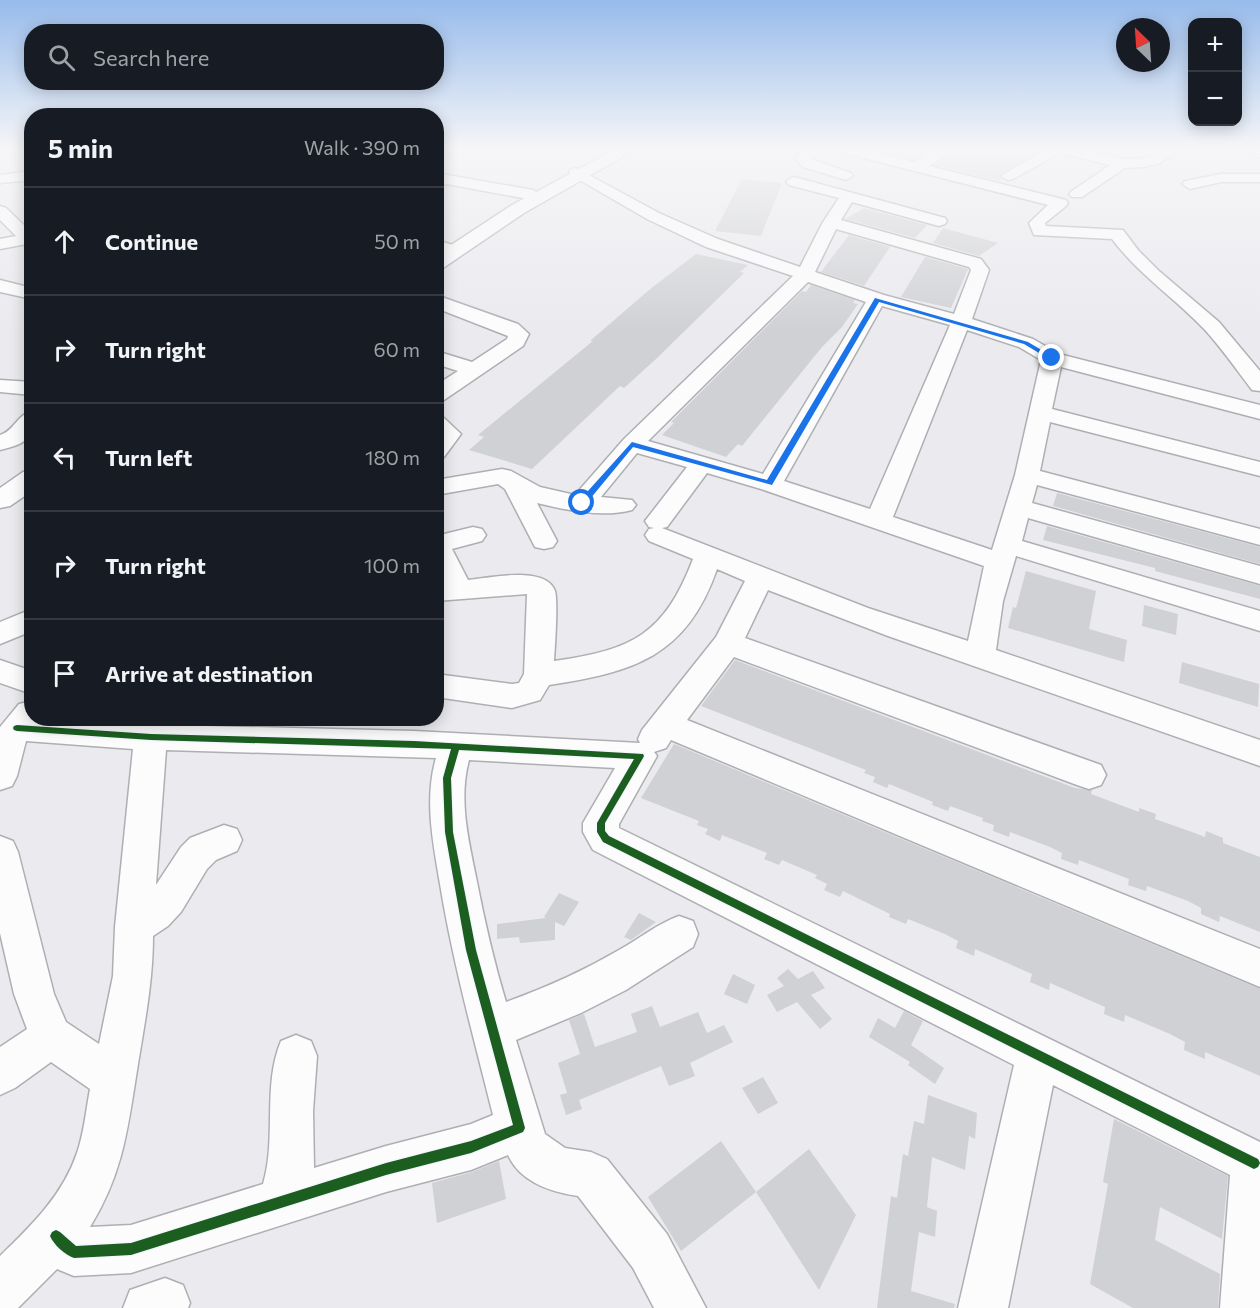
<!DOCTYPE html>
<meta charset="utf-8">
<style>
body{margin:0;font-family:Commissioner,sans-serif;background:#20242c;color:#f1f3f6}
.controls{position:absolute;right:18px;top:18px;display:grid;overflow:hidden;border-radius:12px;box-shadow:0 3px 15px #0003}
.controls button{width:54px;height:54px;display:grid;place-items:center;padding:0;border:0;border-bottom:2px solid #363941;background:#171b24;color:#f1f3f6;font:30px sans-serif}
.compass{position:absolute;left:1116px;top:18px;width:54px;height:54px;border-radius:50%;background:#171b24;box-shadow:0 3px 15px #0003;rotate:335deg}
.stop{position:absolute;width:18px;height:18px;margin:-14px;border:4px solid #1a73e8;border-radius:50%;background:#fff}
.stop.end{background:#1a73e8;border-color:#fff;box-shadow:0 2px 6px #0008}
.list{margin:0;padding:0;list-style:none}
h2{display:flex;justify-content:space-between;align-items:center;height:78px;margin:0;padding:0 24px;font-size:26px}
h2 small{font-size:20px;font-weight:400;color:#9ea1a6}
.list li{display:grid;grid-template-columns:39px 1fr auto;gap:18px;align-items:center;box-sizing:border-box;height:108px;padding:0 24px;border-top:2px solid #363941}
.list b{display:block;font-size:22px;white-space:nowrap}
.list em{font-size:20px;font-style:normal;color:#9ea1a6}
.icon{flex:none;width:33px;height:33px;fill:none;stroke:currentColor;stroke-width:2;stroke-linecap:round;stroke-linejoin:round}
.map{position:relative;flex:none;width:1260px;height:1308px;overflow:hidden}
.search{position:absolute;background:#171b24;box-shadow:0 3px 15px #0003;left:24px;top:24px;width:420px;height:66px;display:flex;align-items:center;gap:15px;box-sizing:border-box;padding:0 21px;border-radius:24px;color:#9ea1a6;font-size:22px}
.panel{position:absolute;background:#171b24;box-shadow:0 3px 15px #0003;left:24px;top:108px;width:420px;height:618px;border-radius:24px}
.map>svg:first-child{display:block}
.building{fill:#d0d1d4}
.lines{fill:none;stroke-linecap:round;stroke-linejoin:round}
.minor-casing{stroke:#aeafb2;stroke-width:3}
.major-casing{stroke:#aeafb2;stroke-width:3}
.minor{fill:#fcfcfd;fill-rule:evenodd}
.major{fill:#fcfcfd;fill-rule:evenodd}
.cycleway-casing{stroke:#f5f7fe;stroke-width:3}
.cycleway{fill:#1b5e20;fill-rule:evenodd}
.route{fill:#1a73e8}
</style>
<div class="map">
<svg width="1260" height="1308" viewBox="0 0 1260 1308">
<rect width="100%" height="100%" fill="#eaeaef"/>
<path class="building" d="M878 149H933L914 160Z
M958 149H1041L1000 174 999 177 1002 179 999 181 935 165Z
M742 179 782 183 761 236 715 231Z
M864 208 927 225 915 238 845 219Z
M943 228 998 243 979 256 933 243Z
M849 235 890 247 864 286 821 272Z
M696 254 748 265 740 272 744 273 656 359 624 388 620 386 532 469 469 450 484 437 478 435 593 341H590L649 290Z
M925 257 968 269 951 308 901 297Z
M811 285 855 300 853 303 858 304 842 327 822 347 742 446 738 444 726 457 662 435 674 423 671 422 802 291 806 292Z
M1057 493 1260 547V564L1053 506Z
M1047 526 1260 586V599L1155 571V568L1043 540Z
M1026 571 1096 591 1089 629 1127 640 1124 662 1008 628 1013 607 1016 608Z
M1144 605 1178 614 1176 635 1142 626Z
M735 660 1075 788 1092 790 1091 794 1139 812V808L1156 814 1155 819 1192 832 1205 837 1206 831 1223 838V843L1260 857V932L1220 916 1219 922 1201 914V908L1188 901 1147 886 1146 891 1128 885 1129 879 1079 860 1078 865 1061 859 1062 853 1050 847 1010 832 1009 837 993 831 994 825 982 821 983 818 950 806 948 811 932 805 933 802 889 784 887 788 873 782 875 777 864 773 866 770 701 706Z
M1182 662 1259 684 1258 707 1179 683Z
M674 744 1260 989V1076L1205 1052V1059L1184 1050 1185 1042 1170 1034 1125 1015 1124 1022 1104 1014 1105 1007 1050 983 1049 990 1030 982 1032 974 975 949 974 956 956 948 958 941 945 934 908 919 906 924 889 917 890 914 843 891 840 897 824 890 827 884 815 878 817 875 782 860 779 865 764 859 767 853 722 835 720 841 705 834 708 829 697 825 699 821 641 798Z
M559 893 579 902 564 926 555 922V940L520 943 519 937 497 939V924L546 918 544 917Z
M639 913 656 922 631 940 624 937Z
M788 969 798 979 813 971 825 988 811 995 832 1019 820 1029 797 1002 777 1012 767 995 784 986 777 978Z
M733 974 755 985 747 1004 724 994Z
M652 1006 660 1027 698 1012 707 1033 724 1025 733 1042 690 1063 695 1076 669 1086 661 1066 579 1100 582 1109 566 1115 560 1095 567 1093 558 1063 580 1054 569 1020 584 1014 595 1047 637 1032 631 1014Z
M904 1011 923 1021 911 1045 944 1068 935 1084 908 1065 910 1062 869 1037 878 1018 895 1028Z
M763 1077 778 1103 758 1114 742 1088Z
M928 1095 977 1113 975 1139 969 1136 965 1170 932 1157 927 1207 937 1211 935 1237 919 1232 911 1291 955 1304 954 1308H877L891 1196 897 1198 903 1154 908 1156 914 1121 924 1124Z
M1114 1119 1228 1176 1222 1239 1160 1207 1155 1240 1220 1274 1218 1308H1133L1090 1284 1108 1184 1103 1182Z
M721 1141 756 1192 681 1251 648 1197Z
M809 1149 856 1215 819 1290 756 1192Z
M499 1161 506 1199 437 1223 432 1183 472 1172Z"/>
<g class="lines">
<defs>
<path id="minor" d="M436 149H455L453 152 436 155Z
M806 149H822L811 159 851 173 853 176 846 180 803 167 795 159Z
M838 149H862L914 162 938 149H956L929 166 1066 200 1068 203 1066 206 1045 223 1046 226 1123 230 1138 250 1159 271 1219 322 1260 371V391L1252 390C1237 370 1222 349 1206 331 1175 298 1139 275 1112 239L1034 235 1029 223 1048 205 840 152Z
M1046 149H1080L1122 159H1137L1150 157 1164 149H1180L1160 163 1143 167 1125 168 1082 197H1072L1069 194 1072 191 1110 165 1060 153 1013 179 1008 180 1001 176Z
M1241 149H1260V158Z
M576 168 659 213 718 239 800 267 823 222 839 198 789 185 786 182 789 179 794 177 945 218 947 221 945 224 939 226 852 202 841 220 981 259 989 270 972 319 1033 339 1059 354 1260 405V419L1061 367 1052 409 1260 462V476L1050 422 1040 471 1260 529V545L1037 485 1032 503 1260 566V584L1028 518 1022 541 1260 611V631L1016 556 1003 601 996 650 1260 740V766L888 636 768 590 745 638 1101 765 1106 775 1101 785 1089 789 1077 785 734 657 687 720 1260 949V987L671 740 666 748 654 752 657 756 619 824V828L1260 1142V1308H1220L1230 1175 1053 1085 1008 1308H958L1014 1065 593 850 583 832V823L615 768 469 760C458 800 469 842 477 882 485 923 494 962 506 1002 545 988 583 971 619 950 639 939 657 924 679 916L693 921 698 934 693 947 626 990 581 1013 516 1040 545 1134 565 1148 591 1152 607 1159 667 1234 706 1308H654L633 1268 578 1196C551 1192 520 1182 508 1155L471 1170 386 1192 131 1273 74 1276 57 1269 18 1308H0V1256C31 1226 63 1195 77 1153 84 1133 86 1110 90 1089L51 1062 15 1088 0 1095V1047L27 1029 14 994 0 933V836L13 841 18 852 54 994 66 1022 99 1044 113 976 115 927 133 749 26 741 17 776 12 786 0 790V727L19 704 32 701V718L135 723 136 718H168V725L414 731 640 743 638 739 642 730 716 637 745 581 717 569C686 657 634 672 549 685L540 700 512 708 436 697V674L512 684 519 683 524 674 527 594 436 601V583L441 582 436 572V536L473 527 482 529 486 535 482 541 452 549 468 580C489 578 546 565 555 591 558 602 555 647 554 661 632 650 664 635 693 559L649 541 645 535 649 529 654 528 649 527 645 521 687 467 637 453 601 497 632 500 636 505 632 510C603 518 566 510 537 503L557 541 553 547 544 549 535 547 505 489 498 484 436 495V480L502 469 511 471 540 487 575 495 624 439 793 276 706 247 647 219 571 175 569 172 571 169ZM836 229 969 267 971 270 954 314 884 295 815 272ZM808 282 866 302 763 474 648 441ZM882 306 950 325 870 509 784 481ZM967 330 1019 347 1041 360 1015 475 992 550 893 517ZM707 473 761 489 984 566 968 641 868 608 662 528 667 527ZM166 750 436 758C424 799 433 843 440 884 453 963 474 1039 493 1115L471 1124 386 1146 314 1168 313 1111 317 1056 311 1041 296 1035 281 1041C262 1086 277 1138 263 1184L131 1225 90 1227C124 1172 128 1126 138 1064 145 1021 153 980 153 936L168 926 181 912 207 869 216 860 237 851 242 840 237 829 224 825 190 838 181 847 156 885Z
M32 171V180L0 183V175Z
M436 173 533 190 541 195 533 200 436 182Z
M1221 174H1260V182H1221L1190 189 1182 184 1185 181Z
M0 206 6 208 32 233V243L0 249V239L16 236 0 220Z
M436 240 453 245 456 249 453 253 447 254 436 251Z
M0 280 32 288V299L0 292Z
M436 295 518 324 529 334 523 346 444 400 436 401V385L458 371 436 364V351L472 362 507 339 508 336 436 308Z
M0 380 32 382V395L0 392Z
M32 411C32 440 28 443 0 450V435C14 431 17 415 32 411Z
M436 416 444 418 461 434 444 457 436 459Z
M32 609V631L0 644V622Z
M0 660 32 671V694L0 683Z
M165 1278 183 1285 190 1303 188 1308H123L130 1290Z"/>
<path id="major" d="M616 149H636L524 213 443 268 436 270V255L512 205Z
M32 470V491L10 506 0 508V488L23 472Z"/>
</defs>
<use href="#minor" class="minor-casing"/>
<use href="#major" class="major-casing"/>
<use href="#minor" class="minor"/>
<use href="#major" class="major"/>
<defs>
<path id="cycleway" d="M17 725 151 734 414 741 643 754 644 756 643 758 605 823V831L609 836 1258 1159 1260 1163 1258 1167 1254 1169 1250 1167 603 842 597 832V823L634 759 459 750 451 778 453 832 476 950 525 1128 523 1132 471 1153 386 1175 131 1255 74 1258C65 1255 54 1245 50 1236L52 1232 56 1230 60 1232 76 1246 131 1243 386 1163 471 1141 513 1125 466 950 445 832 443 778 451 749 151 740 17 731 14 730 13 728 14 726Z"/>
</defs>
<use href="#cycleway" class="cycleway-casing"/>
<use href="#cycleway" class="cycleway"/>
</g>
<linearGradient id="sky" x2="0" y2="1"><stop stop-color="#97bbeb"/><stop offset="0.45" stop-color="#f6f6f8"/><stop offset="1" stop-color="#f6f6f8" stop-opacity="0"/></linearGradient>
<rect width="1260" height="332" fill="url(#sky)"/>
<path class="route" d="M875 298 1028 342 1055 358 1049 359 1024 344 879 302 772 485 633 447 585 505H579V501L632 442 767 480Z"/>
</svg>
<div class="controls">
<button>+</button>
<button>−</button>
</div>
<svg class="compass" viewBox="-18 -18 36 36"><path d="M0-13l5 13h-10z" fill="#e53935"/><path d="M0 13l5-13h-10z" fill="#9ea1a6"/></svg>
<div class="stop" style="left:582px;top:503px"></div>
<div class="stop end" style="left:1052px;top:358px"></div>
<div class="search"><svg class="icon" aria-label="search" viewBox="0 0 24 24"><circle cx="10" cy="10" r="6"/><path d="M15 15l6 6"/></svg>Search here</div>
<section class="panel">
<h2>5 min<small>Walk · 390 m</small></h2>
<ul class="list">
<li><svg class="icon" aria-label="ahead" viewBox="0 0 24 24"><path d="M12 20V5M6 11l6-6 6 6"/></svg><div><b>Continue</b></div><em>50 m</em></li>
<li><svg class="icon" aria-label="right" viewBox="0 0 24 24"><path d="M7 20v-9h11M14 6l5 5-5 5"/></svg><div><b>Turn right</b></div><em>60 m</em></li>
<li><svg class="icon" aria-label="left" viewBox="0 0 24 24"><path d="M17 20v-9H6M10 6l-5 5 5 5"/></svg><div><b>Turn left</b></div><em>180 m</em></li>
<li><svg class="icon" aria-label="right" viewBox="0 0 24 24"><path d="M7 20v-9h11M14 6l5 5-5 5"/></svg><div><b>Turn right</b></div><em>100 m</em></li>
<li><svg class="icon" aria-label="arrive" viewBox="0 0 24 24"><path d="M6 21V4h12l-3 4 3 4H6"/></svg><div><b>Arrive at destination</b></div></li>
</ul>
</section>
</div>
